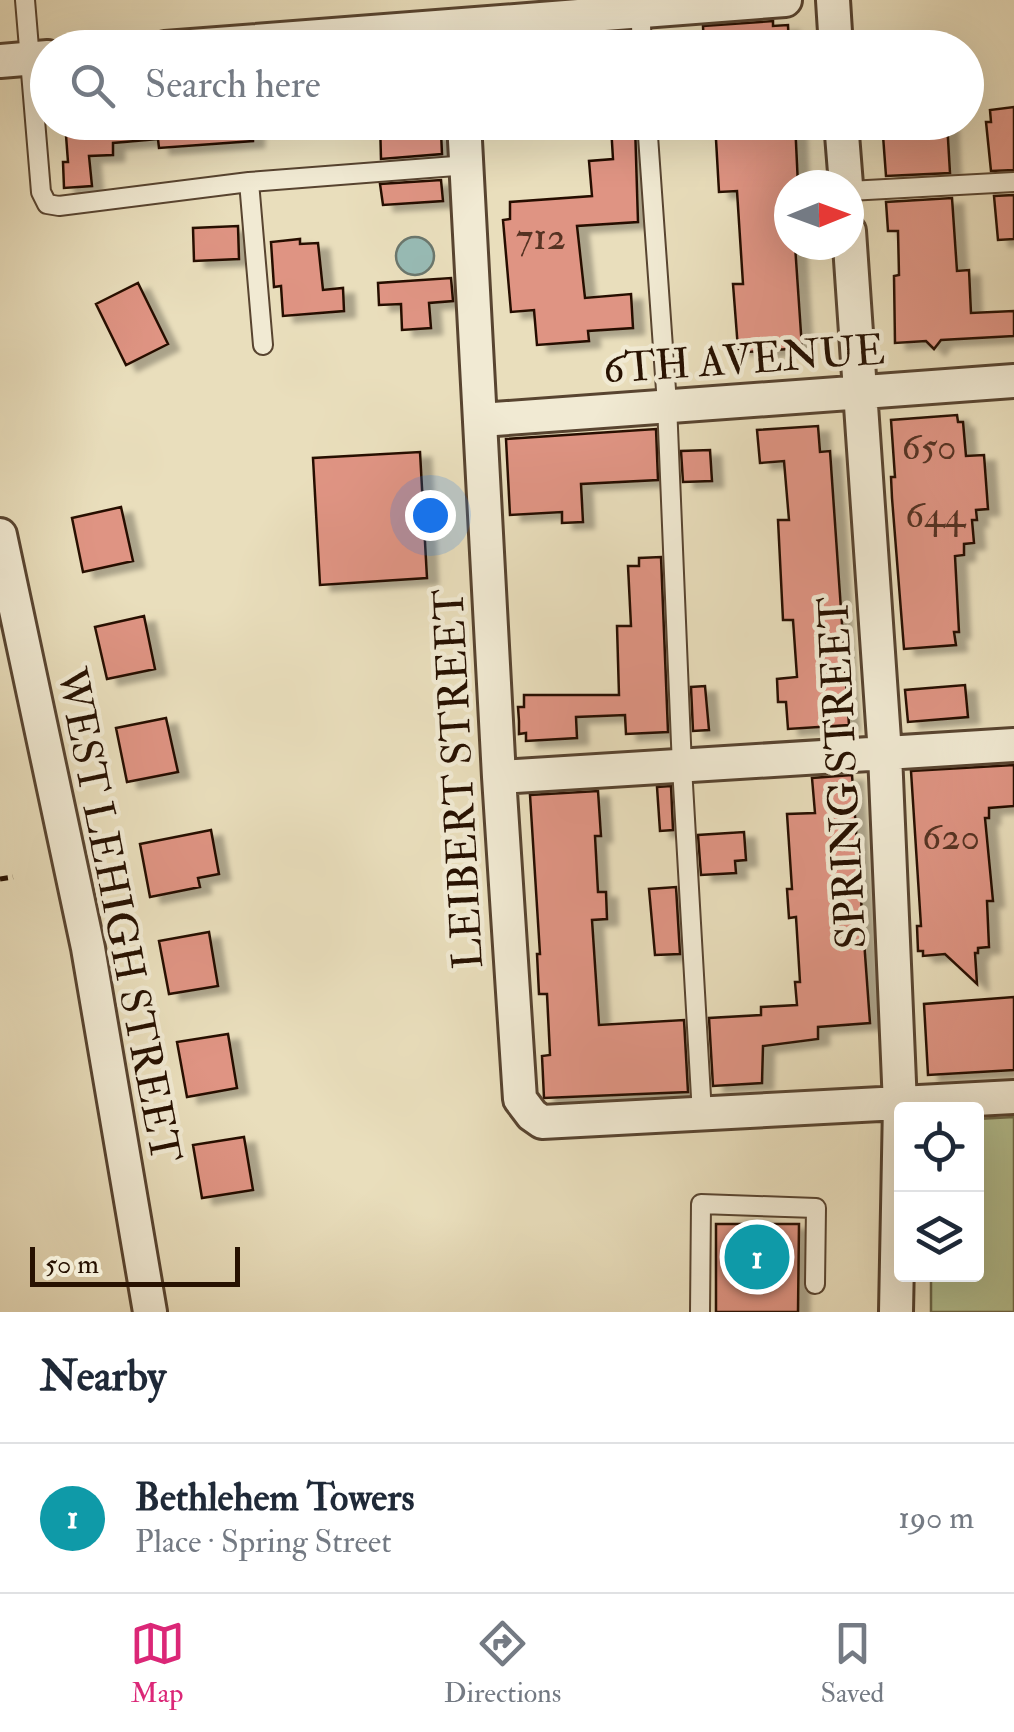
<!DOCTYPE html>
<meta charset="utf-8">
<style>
body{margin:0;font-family:"IM FELL Double Pica",serif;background:#f6f6f7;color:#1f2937}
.controls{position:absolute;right:30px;bottom:30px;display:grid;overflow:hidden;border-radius:10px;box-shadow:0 10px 40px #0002}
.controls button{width:90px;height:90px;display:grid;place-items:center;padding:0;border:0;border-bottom:2px solid #e0e1e3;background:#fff;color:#1f2937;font:50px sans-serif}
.compass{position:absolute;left:774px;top:170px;width:90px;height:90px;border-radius:50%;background:#fff;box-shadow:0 10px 40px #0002;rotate:89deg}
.scale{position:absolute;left:30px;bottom:25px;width:210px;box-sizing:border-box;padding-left:10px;border:5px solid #271101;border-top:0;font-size:28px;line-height:35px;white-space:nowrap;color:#271101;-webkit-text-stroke:8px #f1ead3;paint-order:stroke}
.you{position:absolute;left:430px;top:515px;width:35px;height:35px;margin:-25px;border:8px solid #fff;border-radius:50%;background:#1a73e8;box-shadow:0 0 0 15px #1a73e833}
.badge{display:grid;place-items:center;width:65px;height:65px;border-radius:50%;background:#db2777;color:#fff;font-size:32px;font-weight:700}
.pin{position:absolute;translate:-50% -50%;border:5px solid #fff;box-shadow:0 2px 10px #0006}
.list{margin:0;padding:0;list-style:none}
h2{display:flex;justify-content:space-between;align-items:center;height:130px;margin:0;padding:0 40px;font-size:42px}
h2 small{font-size:32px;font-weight:400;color:#747a83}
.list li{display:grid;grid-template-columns:65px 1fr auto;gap:30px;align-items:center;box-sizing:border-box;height:150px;padding:0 40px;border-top:2px solid #e0e1e3}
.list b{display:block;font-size:38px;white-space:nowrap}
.list p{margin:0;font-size:32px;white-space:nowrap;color:#747a83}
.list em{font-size:32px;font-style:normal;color:#747a83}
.icon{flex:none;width:55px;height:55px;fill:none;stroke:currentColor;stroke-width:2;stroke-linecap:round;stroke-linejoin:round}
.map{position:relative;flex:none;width:1014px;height:1312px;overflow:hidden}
.search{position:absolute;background:#fff;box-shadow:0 10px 40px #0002;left:30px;right:30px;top:30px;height:110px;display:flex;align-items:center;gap:25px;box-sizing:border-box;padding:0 35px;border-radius:55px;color:#747a83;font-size:38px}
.sheet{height:280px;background:#fff}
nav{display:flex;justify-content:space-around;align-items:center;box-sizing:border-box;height:140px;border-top:2px solid #e0e1e3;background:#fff;font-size:28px;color:#747a83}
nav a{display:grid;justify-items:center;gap:5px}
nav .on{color:#db2777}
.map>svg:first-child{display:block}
.green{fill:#b6c191;stroke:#6e6949;stroke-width:2.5}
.water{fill:#98bbb5;stroke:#6b776d;stroke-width:2.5}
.building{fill:#df9483;stroke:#271101;stroke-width:2.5;filter:url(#shadow)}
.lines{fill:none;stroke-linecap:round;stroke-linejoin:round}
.service-casing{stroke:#584430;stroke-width:22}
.minor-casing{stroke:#584430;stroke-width:38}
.path{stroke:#271101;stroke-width:5;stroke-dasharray:8 5;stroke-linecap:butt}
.service{stroke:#f1ead3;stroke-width:18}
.minor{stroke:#f1ead3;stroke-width:32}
.labels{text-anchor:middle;stroke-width:9;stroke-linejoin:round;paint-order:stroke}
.number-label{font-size:38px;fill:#553222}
.street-label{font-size:42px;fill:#271101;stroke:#f1ead3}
</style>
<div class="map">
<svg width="1014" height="1312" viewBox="0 0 1014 1312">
<defs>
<filter id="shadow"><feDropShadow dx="11" dy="6" stdDeviation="2.5" flood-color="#0004"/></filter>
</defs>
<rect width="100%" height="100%" fill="#e9debc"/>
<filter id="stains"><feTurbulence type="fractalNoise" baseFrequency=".002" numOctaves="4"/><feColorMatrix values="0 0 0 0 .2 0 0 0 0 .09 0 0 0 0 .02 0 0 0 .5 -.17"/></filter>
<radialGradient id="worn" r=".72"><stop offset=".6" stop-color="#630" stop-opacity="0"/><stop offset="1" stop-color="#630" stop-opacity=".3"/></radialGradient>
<path class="green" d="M1014 1117V1312H931V1275L976 1274 977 1119Z"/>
<path class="water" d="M396 256a19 19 0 1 1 38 0a19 19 0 1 1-38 0Z"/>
<path class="building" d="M773 21V26L788 25 789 48H704L703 26Z
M1014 107V170L991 171 986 122H991L990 110Z
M65 122H253V141L159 148 158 139 113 143V155L89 156 92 186 64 188 63 162H68Z
M380 122H403L404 135 441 132 442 154 381 159Z
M715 122H795L798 185H789V245H795L802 348 748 352V348L738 349 733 284H743L737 191 719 192Z
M882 122H947L950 173 886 176Z
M635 125 638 222 577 226 585 298 631 294 633 328 588 331 589 341 537 345 534 310 511 312 503 220 510 219V202L592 196 589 161 613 159 611 126Z
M441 180 443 201 383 205 380 184Z
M1014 195V239L998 240 994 196Z
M952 198 957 271 969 270 971 313 1014 311V336L941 340 934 349 926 341 895 343 894 276 899 275 898 231H888L886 202Z
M238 226 239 259 194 261 193 228Z
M300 239V244L318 243 323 290 343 288 344 311 283 316 281 286 274 287 271 242Z
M451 278 453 301 429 303 431 328 402 330 401 304 379 305 378 283Z
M138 283 168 344 126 365 96 304Z
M957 415 958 422H963L966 456 984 455 988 509 976 510 977 520H972L974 543 964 544V555L955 556 959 632H954L956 645 904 649 892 498 891 477H895L891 420Z
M818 426 820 452 830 451 849 725 788 729 786 702H778L777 679 797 677 793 620H783L778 520H789L784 461 760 463 757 430Z
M656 429 658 480 581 484 583 522 562 523V512L510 515 506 439Z
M710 450 712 481 683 482 681 451Z
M420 452 427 578 320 585 313 458Z
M121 507 133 561 83 572 72 518Z
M661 557 668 732 626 734 625 715 576 717 577 738 526 741V733L519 734V721L518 707H524V695H619L617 626H631L628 566H639V558Z
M144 616 155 669 107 679 95 627Z
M965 685 968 717 908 722 905 690Z
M705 686 709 730 693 731 691 687Z
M166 718 178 772 127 782 116 728Z
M1014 765V806L989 808V818H985L993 901H987L989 947 978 948V953H975L977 984 945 954 923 956V951H918L917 926H921L911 771Z
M852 775 870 1023 818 1027V1039L763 1046 762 1083 713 1086 709 1018 761 1015V1007L797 1005 795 982H800L796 917 789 918 787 889H792L787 814 815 813 812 778Z
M671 786 673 830 660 831 657 787Z
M598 791 601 836H595L598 892H606L607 919 592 920 599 1025 684 1020 688 1092 544 1098 542 1056 550 1055 547 994H539L537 954H540L530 795Z
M211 830 219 874 198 878 200 887 150 897 140 844Z
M744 832 746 860 735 861 736 873 701 875 698 835Z
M676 887 680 954 655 955 649 889Z
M209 932 218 986 169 994 159 941Z
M1014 997V1070L928 1075 924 1004Z
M228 1034 237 1088 187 1097 177 1042Z
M244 1137 253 1190 202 1198 193 1145Z
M716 1224H799L798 1312H716Z"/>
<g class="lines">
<defs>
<path id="service" d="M25 0 41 192 47 204 59 206 249 182 468 165
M640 3 642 48
M647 122 667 404 682 767 702 1114
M249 182 263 345
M849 191 1014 182
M700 1312 701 1204 816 1208 815 1284"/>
<path id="minor" d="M833 0 836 48
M165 48 785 0
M0 61 48 57
M464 122 499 777 520 1099 532 1115 542 1122 1014 1097
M841 122 846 185
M849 231 885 754 900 1105 896 1312
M481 420 1014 381
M0 535 88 948 150 1312
M499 777 1014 745"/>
</defs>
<use href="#service" class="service-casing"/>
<use href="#minor" class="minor-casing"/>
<path class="path" d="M0 879 13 877"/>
<use href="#service" class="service"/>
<use href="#minor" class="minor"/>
</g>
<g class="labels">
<g class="number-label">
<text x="541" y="249">712</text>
<text x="929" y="459">650</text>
<text x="935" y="527">644</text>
<text x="951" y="849">620</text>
</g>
<g class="street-label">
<text transform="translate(744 358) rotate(-4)" y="15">6TH AVENUE</text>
<text transform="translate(841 773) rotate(-93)" y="15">SPRING STREET</text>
<text transform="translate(457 779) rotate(-93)" y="15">LEIBERT STREET</text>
<text transform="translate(120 915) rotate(79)" y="15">WEST LEHIGH STREET</text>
</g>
</g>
<rect width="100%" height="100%" filter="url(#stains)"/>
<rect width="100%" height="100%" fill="url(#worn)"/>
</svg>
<div class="controls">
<button><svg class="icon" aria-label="locate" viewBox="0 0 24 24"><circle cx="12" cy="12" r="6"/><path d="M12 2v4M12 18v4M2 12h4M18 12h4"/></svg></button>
<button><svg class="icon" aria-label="layers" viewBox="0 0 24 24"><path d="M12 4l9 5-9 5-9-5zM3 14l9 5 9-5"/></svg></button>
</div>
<svg class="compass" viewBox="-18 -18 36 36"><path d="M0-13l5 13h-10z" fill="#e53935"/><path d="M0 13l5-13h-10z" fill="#747a83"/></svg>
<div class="scale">50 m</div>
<div class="you"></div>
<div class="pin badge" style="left:757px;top:1257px;background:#0f9aa8">1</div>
<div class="search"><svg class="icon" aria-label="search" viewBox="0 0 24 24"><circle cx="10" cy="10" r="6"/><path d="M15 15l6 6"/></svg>Search here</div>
</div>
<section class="sheet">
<h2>Nearby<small></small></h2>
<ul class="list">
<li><span class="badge" style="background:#0f9aa8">1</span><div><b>Bethlehem Towers</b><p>Place · Spring Street</p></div><em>190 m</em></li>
</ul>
</section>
<nav>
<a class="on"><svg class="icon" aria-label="map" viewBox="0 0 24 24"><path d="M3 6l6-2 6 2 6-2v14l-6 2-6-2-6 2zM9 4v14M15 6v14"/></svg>Map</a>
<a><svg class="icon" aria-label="directions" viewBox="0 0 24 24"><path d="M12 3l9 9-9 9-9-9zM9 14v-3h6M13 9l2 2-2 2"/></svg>Directions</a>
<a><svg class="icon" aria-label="saved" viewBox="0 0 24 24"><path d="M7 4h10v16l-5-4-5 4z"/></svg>Saved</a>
</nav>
